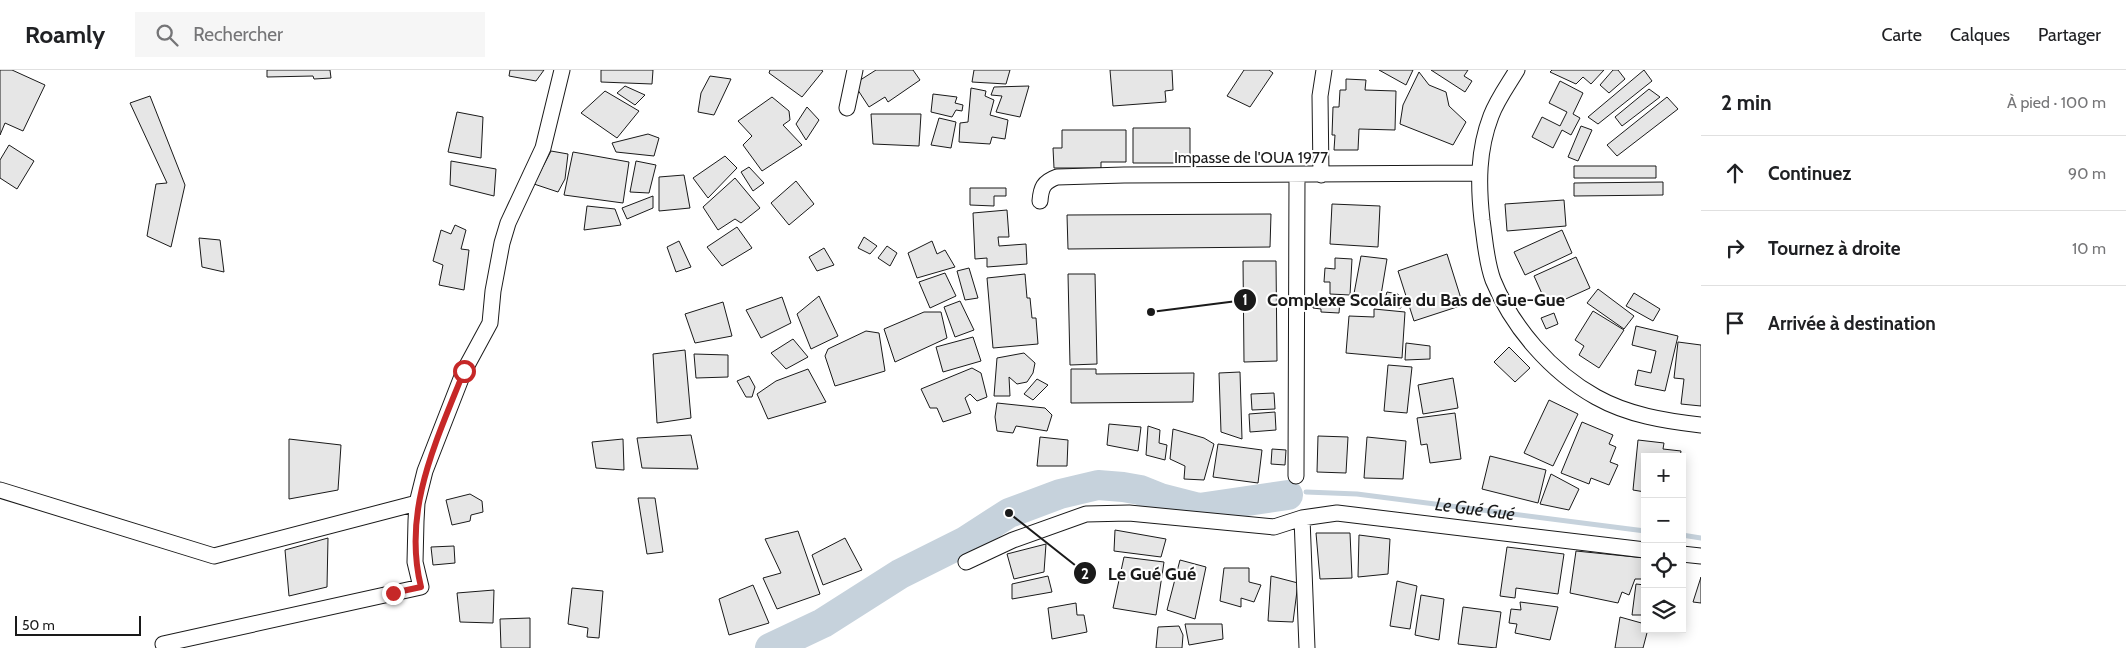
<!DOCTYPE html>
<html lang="fr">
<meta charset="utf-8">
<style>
body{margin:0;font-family:Cabin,sans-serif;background:#f6f6f6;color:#202124}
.controls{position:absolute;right:15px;bottom:15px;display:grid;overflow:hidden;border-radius:0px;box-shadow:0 2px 12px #0003}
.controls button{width:45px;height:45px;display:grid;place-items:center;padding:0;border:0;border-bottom:1px solid #e0e0e0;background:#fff;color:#202124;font:25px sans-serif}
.scale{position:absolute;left:15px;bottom:12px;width:126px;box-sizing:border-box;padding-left:5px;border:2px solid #1a1a1a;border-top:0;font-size:14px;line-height:18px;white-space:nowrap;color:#1a1a1a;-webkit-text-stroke:4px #fff;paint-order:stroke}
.stop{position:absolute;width:15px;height:15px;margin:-11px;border:4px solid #c62828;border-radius:50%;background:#fff}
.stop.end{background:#c62828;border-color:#fff;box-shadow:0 1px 5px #0008}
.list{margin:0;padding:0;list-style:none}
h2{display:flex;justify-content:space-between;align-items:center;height:65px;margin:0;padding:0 20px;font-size:21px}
h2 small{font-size:16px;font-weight:400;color:#757577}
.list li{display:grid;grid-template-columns:32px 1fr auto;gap:15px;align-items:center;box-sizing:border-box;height:75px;padding:0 20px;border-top:1px solid #e0e0e0}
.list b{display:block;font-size:19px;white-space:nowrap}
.list em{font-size:16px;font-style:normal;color:#757577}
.icon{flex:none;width:28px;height:28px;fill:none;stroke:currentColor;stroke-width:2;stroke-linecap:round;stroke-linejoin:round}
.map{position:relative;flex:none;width:1701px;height:578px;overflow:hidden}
header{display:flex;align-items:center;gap:30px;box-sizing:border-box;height:70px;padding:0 25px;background:#fff;border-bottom:1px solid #e0e0e0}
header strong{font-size:24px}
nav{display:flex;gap:28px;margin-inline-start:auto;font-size:18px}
.search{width:350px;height:45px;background:#f6f6f6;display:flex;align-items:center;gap:12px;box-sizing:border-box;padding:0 18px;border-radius:0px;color:#757577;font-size:19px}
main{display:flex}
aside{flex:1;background:#fff}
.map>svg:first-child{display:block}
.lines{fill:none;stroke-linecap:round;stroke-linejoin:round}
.stream{stroke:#c6d2dc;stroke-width:5}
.river{stroke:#c6d2dc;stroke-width:30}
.building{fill:#e6e6e6;stroke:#1a1a1a}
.street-casing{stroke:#1a1a1a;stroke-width:17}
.street{stroke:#fff;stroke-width:15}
.route{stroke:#c62828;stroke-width:6}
.labels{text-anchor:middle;stroke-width:4;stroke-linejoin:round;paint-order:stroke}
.street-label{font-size:16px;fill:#1a1a1a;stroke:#fff}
.water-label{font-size:18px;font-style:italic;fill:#1a1a1a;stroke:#fff}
.leader{fill:none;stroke:#1a1a1a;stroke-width:2}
.callout-dot{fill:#1a1a1a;stroke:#fff;stroke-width:2}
.mark-label{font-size:15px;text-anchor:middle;font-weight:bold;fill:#fff}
.callout-label{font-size:18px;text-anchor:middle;font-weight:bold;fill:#1a1a1a;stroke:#fff;stroke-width:4;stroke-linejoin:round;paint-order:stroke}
</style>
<header>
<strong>Roamly</strong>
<div class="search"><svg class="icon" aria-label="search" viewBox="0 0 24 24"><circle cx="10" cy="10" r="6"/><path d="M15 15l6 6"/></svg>Rechercher</div>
<nav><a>Carte</a><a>Calques</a><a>Partager</a></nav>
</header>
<main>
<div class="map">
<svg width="1701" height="578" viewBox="0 0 1701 578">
<rect width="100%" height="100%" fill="#fff"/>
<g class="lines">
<g class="stream">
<path id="s1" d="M1306 422 1357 424 1645 461"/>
<path d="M1682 465 1701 468"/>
</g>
<path class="river" d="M770 578 823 553 900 504 964 472 1009 443 1060 424 1098 415 1123 417 1140 420 1160 428 1199 438 1288 425"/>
</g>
<path class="building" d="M0 0H12L45 15 23 61 5 53 0 65Z
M267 0H330L331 8 314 9 313 6 267 7Z
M510 0H544L536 11 509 6Z
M601 0H653L652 14 601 12Z
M770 0H821L823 1 802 27 769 3Z
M876 0H913L920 10 888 32 885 27 869 37 854 14Z
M974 0H1010L1006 14 972 12Z
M1110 0H1172L1173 20 1165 21 1166 32 1113 36Z
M1244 0H1269L1273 3 1250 37 1227 26Z
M1379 0H1413L1406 15Z
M1431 0H1468L1464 6 1472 11 1465 22Z
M1552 0H1604L1591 14 1583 7 1576 14 1550 2Z
M1613 0H1618L1625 9 1609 23 1600 15Z
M1644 0 1652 11 1598 54 1588 47Z
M1419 2 1429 15 1446 22 1449 36 1466 52 1453 75 1400 54 1403 35Z
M710 6 731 9 714 45 698 42 701 23Z
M1346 9 1366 10 1365 20 1396 21 1395 60 1359 59 1358 80H1334L1335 65H1332L1333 37H1339L1340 20H1346Z
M1560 11 1583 23 1573 44 1580 48 1571 65 1562 60 1553 78 1532 67 1542 47 1560 56 1567 42 1549 33Z
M625 16 645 25 635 35 617 23Z
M1029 16 1020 47 996 42 1002 26 991 25 994 17Z
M971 18 986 21 985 26 994 30 990 45 1008 50 1005 69 992 67 990 74 959 72 960 53 968 52Z
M1649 19 1660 27 1622 56 1615 47Z
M605 21 639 41 617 68 581 43Z
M933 24 957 27 955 33 963 35 962 41 956 40 952 47 931 42Z
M150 26 185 115 171 177 147 166 156 114 167 113 130 33Z
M772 27 789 41 790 50 783 55 802 75 762 101 743 75 752 66 738 51Z
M1667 27 1678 39 1617 86 1607 75Z
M807 37 819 50 806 70 796 54Z
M457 42 483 47 481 88 448 82Z
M871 44H921L919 76 873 74Z
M939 48 956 52 951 78 931 75Z
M1581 56 1592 60 1578 91 1568 87Z
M1133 58H1190V93H1133Z
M1062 60H1126V92H1101V98H1054L1053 78H1062Z
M648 64 659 68 654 86 616 82 612 73Z
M9 75 34 91 17 119 0 108V90Z
M551 81 568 84 565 109 558 122 534 114Z
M573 82 629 92 623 133 564 125Z
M725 86 737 98 708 128 693 108Z
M451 91 496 99 494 126 450 115Z
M636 91 656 95 649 123 630 122Z
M1574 96H1656V108H1574Z
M749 97 764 113 753 121 741 102Z
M684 105 690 138 659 141V107Z
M735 108 760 138 741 153 735 149 718 160 703 137Z
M796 111 814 134 789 155 771 133Z
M1663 112V125L1574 126V113Z
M970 118H1006V126H994V136L970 135Z
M653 126V138L627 149 622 138Z
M1564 130 1566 156 1507 161 1505 134Z
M1332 134 1380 136 1378 177 1330 174Z
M587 136 615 139 621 155 584 160Z
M1007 140 1009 167H998L999 176 1026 174 1027 194 987 197V188L975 189 973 143Z
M1271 144 1270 177 1068 179 1067 145Z
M455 155 466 160 461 179 469 180 464 220 439 215 443 195 433 191 441 160 451 164Z
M737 157 752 178 722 196 707 177Z
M1562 160 1572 183 1525 205 1514 182Z
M864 167 877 176 870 184 858 178Z
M199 168 220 170 224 202 202 197Z
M679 171 691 197 676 202 667 177Z
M932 171 937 184 945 180 955 197 917 208 908 183Z
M887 176 897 183 890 196 878 188Z
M824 178 834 195 817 201 809 187Z
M1447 184 1463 235 1414 251 1398 201Z
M1361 186 1387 189 1380 231 1353 229Z
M1576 187 1590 218 1548 237 1534 206Z
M1335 188 1352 189 1350 225 1330 224V212H1324L1325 198 1335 199Z
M1243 191H1276L1277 291 1244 292Z
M969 198 978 228 965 230 957 201Z
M945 203 956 226 930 238 919 212Z
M1025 204 1027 228H1030L1032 248H1036L1038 274 993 278 987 208Z
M1068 204H1095L1097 294 1070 295Z
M1598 219 1634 246 1624 259 1587 233Z
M1387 222 1398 224 1401 238 1383 235Z
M1634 223 1660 239 1653 251 1626 236Z
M819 226 838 266 811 279 797 244Z
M782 227 791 253 761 268 746 240Z
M1313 230 1340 231 1339 243 1321 242V239L1313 238Z
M960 231 974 260 955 267 944 237Z
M723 232 732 266 695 273 685 244Z
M1374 239 1405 242 1402 288 1346 283 1349 246 1374 247Z
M1593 241 1624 260 1599 298 1579 285 1584 276 1575 270Z
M924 242H941L947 268 895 292 884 259Z
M1554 243 1558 254 1546 259 1541 248Z
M1636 256 1678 266 1665 321 1635 315 1638 300 1651 303 1656 281 1632 275Z
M866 261 879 263 885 301 835 316 825 286 828 279Z
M973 267 981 291 943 302 936 277Z
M793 269 808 287 786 299 771 283Z
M1678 272 1701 275V336L1681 334 1684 309 1674 308Z
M1406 273 1430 276V289L1405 290Z
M1509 277 1530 298 1515 312 1494 292Z
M685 280 691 348 657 353 653 284Z
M1024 283 1035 293 1033 303 1027 312 1017 314 1009 307 1010 326H994L997 288Z
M694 284 728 285V307L696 308Z
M1388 295 1412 297 1407 343 1384 341Z
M972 298 981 303 987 327 977 331 970 324 965 328 971 343 943 352 937 338H930L921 319Z
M808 299 826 332 768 349 757 324 776 311Z
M1071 299H1096V304L1194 303 1193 332 1071 333Z
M1240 302 1242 369 1221 362 1219 303Z
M749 306 755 317 752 327H746L737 311Z
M1453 308 1458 338 1423 344 1418 315Z
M1037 309 1048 315 1033 330 1024 324Z
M1274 323 1275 339 1252 340 1251 324Z
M1549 330 1578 344 1553 396 1524 383Z
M997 333 1045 338 1052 345 1047 361 1016 356 1013 363 997 361 995 347Z
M1275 342 1276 360 1250 362 1249 344Z
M1455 343 1461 389 1430 393 1427 374 1421 375 1417 348Z
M1582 352 1613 365 1609 374 1616 377 1610 392 1618 395 1609 415 1591 408 1589 414 1561 403Z
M1109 354 1141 357 1138 381 1107 375Z
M1148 356 1160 360 1159 373 1167 375 1165 390 1146 385Z
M1173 359 1204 368 1214 374 1204 410 1184 409 1185 396 1170 389Z
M691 365 698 399 642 398 637 368Z
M1318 366 1348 367 1346 403 1317 402Z
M1040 367 1068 370 1067 396H1037Z
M1367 367 1406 371 1403 409 1364 408Z
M289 369 341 375 338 420 289 429Z
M623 369 624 400 596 398 592 372Z
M1638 370 1664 373 1663 379 1681 381 1680 387H1645V422L1633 420Z
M1218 374 1262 380 1258 413 1213 407Z
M1272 379 1286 380 1285 395 1271 394Z
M1490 386 1546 400 1538 433 1482 419Z
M1551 404 1579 419 1569 440 1540 434Z
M470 424 482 431 483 442 471 445 470 451 452 455 446 430Z
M638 428H655L663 482 647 484Z
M1115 460 1166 469 1161 487 1114 481Z
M798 461 820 524 777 539 763 508 781 503 765 469Z
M1316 463H1350L1352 508 1320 509Z
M1359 465 1390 469 1388 504 1358 507Z
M328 468 327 517 289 526 285 480Z
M845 468 862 500 823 515 812 485Z
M1046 474 1044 502 1014 509 1007 484Z
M454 476 455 493 433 495 431 477Z
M1507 477 1564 484 1558 524 1516 518 1515 528 1500 526Z
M1576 481 1645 488V509H1635L1629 525 1622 522 1618 533 1570 523Z
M1124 487 1164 492 1156 545 1113 538Z
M1180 490 1206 497 1195 549 1167 540Z
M1224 498H1249V512L1261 515 1254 532 1241 528V537L1220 531Z
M1048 506 1052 522 1012 529V514Z
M1271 506 1298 513 1293 552 1268 551Z
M1701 507V533L1693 532Z
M1397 511 1417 516 1410 559 1390 556Z
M1636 514 1645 515V545H1632Z
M753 515 769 553 729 565 719 529Z
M572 518 603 521 599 568 587 567 588 558 568 554Z
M494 520 493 553 460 552 457 523Z
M1421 525 1444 529 1439 570 1415 565Z
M1520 532 1558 537 1550 570 1515 563 1517 554 1509 553 1511 539 1521 540Z
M1076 533 1077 545H1084L1087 562 1052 569 1048 538Z
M1463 537 1501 542 1496 578 1458 574Z
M1620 547 1645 554V559H1648L1643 578H1615Z
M530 548V578H501L500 549Z
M1185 554H1222L1223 569 1189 575Z
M1179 556 1183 565 1182 578H1156L1158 557Z"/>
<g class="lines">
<defs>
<path id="street" d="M1517 0C1508 15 1497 30 1491 46 1478 80 1478 114 1482 150 1485 170 1486 191 1493 210 1512 257 1551 302 1596 327 1628 345 1665 351 1701 355
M847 38 855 0
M1321 105 1320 26 1324 0
M1040 131C1041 118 1043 112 1057 107L1124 105 1478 103
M1296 406 1297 106
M0 420 214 486 417 433
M1302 448 1307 578
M1682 484 1701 486
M966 492 1013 470 1086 444 1129 443 1274 457 1302 448 1337 443 1645 480
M163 574 421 517 415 492 416 451 417 433 425 401 464 301 490 253 493 221 502 173 508 153 543 78 562 0"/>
</defs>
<use href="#street" class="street-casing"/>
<use href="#street" class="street"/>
</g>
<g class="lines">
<path class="route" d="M393 523 421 517C402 440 436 372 464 301"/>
</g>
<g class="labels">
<g class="street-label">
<text x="1251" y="93">Impasse de l'OUA 1977</text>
</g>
<g class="water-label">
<text dy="6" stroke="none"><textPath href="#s1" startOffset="170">Le Gué Gué</textPath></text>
</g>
</g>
<path class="leader" d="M1151 242L1245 230M1009 443L1085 503"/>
<g class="callout-dot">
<circle cx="1151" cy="242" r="5"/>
<circle cx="1009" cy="443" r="5"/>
<circle cx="1245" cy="230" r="12"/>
<circle cx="1085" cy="503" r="12"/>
</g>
<g class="mark-label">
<text x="1245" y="235">1</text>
<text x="1085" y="509">2</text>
</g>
<g class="callout-label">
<text x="1416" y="236">Complexe Scolaire du Bas de Gue-Gue</text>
<text x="1152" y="510">Le Gué Gué</text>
</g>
</svg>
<div class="controls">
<button>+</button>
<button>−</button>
<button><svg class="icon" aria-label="locate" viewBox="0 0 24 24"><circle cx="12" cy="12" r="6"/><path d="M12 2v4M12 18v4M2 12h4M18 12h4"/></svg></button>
<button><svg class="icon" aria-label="layers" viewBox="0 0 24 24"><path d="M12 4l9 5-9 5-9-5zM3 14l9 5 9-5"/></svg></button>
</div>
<div class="scale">50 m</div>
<div class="stop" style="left:464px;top:301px"></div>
<div class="stop end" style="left:393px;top:523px"></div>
</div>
<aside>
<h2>2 min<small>À pied · 100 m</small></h2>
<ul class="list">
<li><svg class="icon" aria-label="ahead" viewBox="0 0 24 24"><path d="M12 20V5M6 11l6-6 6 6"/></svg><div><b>Continuez</b></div><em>90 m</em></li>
<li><svg class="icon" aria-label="right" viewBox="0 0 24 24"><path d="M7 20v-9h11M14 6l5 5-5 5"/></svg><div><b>Tournez à droite</b></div><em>10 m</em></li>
<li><svg class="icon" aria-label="arrive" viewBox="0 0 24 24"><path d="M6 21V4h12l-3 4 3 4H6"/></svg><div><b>Arrivée à destination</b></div></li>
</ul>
</aside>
</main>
